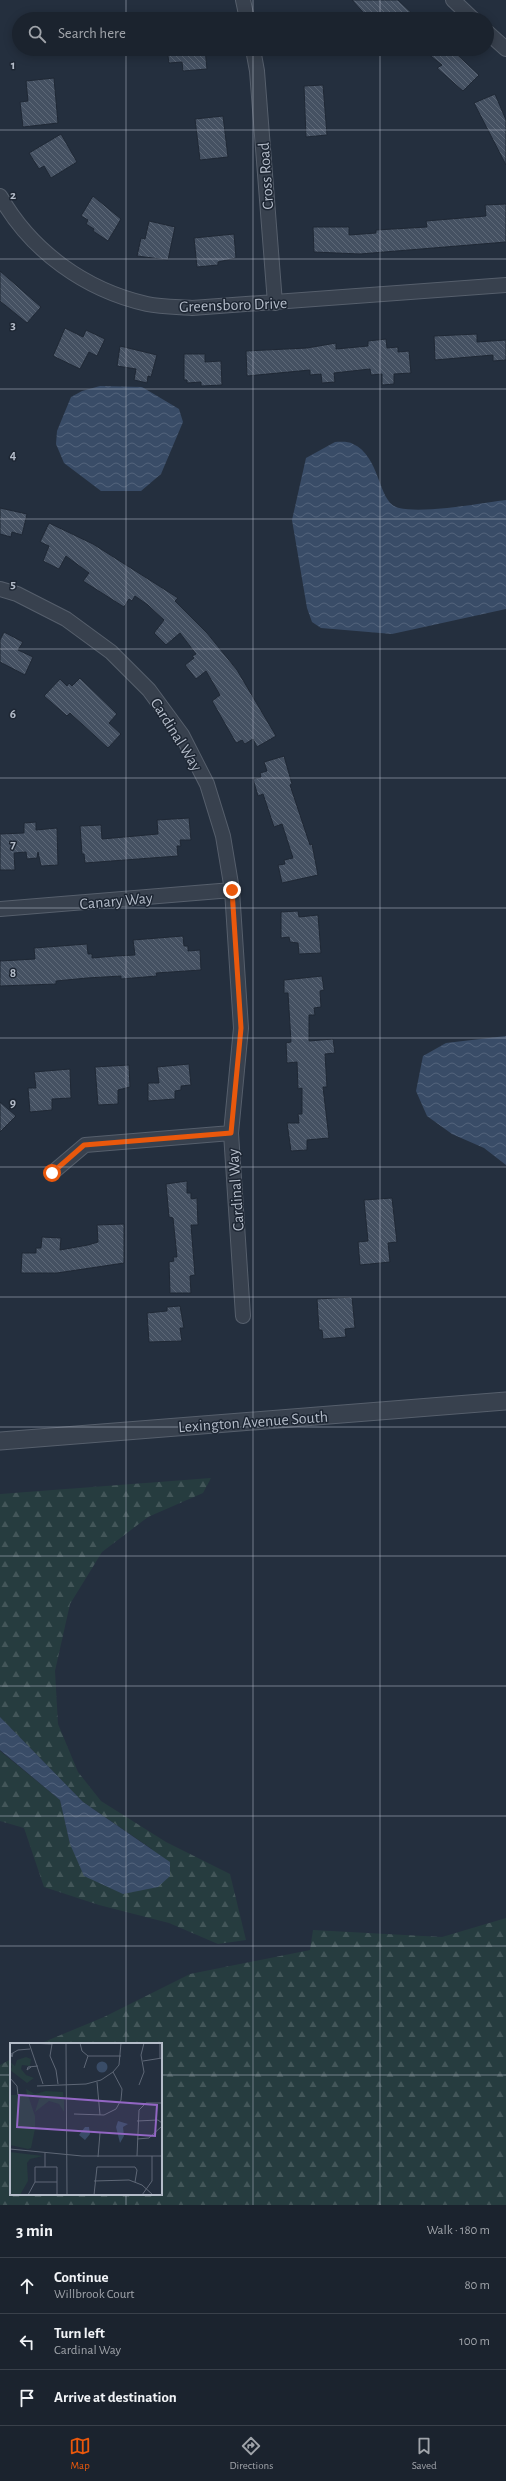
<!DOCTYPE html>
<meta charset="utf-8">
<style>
body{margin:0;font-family:"Alegreya Sans",sans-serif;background:#242b36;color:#f1f3f6}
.stop{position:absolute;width:12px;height:12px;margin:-9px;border:3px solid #ea580c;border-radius:50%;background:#fff}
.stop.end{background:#ea580c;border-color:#fff;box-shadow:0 1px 4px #0008}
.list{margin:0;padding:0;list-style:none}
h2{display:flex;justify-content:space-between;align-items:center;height:52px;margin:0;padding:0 16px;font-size:17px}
h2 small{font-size:13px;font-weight:400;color:#a0a4aa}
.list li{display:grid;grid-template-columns:26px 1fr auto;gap:12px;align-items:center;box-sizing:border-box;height:56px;padding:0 16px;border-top:1px solid #39404a}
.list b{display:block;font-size:15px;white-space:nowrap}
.list p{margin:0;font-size:13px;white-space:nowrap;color:#a0a4aa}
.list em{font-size:13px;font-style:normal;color:#a0a4aa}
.icon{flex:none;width:22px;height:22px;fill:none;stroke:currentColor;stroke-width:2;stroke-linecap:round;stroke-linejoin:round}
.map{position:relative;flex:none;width:506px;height:2205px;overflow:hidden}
.search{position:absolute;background:#1b232e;box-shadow:0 2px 10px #0003;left:12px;right:12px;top:12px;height:44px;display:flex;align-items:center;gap:10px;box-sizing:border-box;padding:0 14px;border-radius:22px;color:#a0a4aa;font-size:15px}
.sheet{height:220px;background:#1b232e}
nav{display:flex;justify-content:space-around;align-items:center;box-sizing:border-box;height:56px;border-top:1px solid #39404a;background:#1b232e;font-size:11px;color:#a0a4aa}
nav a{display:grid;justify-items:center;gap:2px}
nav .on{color:#ea580c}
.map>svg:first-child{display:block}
.forest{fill:url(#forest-firs)}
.water{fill:url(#water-waves)}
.building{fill:url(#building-back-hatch);stroke:#1f2835}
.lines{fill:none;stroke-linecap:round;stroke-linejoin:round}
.minor-casing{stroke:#565f6c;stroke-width:16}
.tertiary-casing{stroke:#565f6c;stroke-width:19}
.minor{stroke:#38414e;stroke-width:14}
.tertiary{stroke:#38414e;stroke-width:17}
.route{stroke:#ea580c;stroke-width:5}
.grid{fill:none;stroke:#b4bcc9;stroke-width:1;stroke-opacity:0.55}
.labels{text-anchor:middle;stroke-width:3;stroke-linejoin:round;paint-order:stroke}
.street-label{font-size:16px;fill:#b4bcc9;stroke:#1d2633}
.inset-road{fill:none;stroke:#5e6776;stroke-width:1}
.view{fill:#9266c3;fill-opacity:0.15;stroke:#9266c3;stroke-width:2}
.inset-edge{fill:none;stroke:#b4bcc9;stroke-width:2}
.grid-label{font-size:13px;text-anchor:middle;font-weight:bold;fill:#b4bcc9;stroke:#1d2633;stroke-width:3;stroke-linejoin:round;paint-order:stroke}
</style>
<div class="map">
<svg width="506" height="2205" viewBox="0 0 506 2205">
<defs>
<pattern id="forest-firs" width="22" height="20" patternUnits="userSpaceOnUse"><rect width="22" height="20" fill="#263c3f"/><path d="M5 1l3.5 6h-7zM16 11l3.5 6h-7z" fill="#435659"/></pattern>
<pattern id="water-waves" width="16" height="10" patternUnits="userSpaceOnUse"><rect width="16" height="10" fill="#394c67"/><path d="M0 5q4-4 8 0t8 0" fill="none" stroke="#53647b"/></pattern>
<pattern id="building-back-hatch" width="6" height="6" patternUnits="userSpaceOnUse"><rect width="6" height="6" fill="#455162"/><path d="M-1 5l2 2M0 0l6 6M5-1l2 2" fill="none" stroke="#5d6877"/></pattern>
</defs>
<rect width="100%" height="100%" fill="#242f3e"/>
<path class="forest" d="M211 1478 203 1493 148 1517 102 1552 70 1604 55 1671 58 1724 78 1772 101 1801 166 1842 230 1874 246 1940 218 1944 169 1923 99 1905 44 1887 24 1828 0 1821V1751L60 1800 70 1844 152 1849 83 1802 0 1717V1494Z
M506 1918V2205H0V2065L11 2059V2194H161V2044H39L104 2017 190 1974 310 1950 313 1930 442 1937Z"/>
<path class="water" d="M100 386 142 387 179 409 183 422 161 474 141 491H101L64 463 56 444 57 431 71 397 82 391Z
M335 442C340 442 348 441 353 444 380 456 378 500 396 507 418 515 481 503 506 500V609L392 634 321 628 312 622 307 608 292 520 306 458Z
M506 1036V1165L484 1148 452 1134 427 1116 416 1091 423 1056 446 1043Z
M0 1717 83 1802 170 1862V1876L158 1887 123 1894 84 1876 70 1844 60 1800 0 1750Z"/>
<path class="building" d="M352 0H398L418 19H369Z
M167 49H205L207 69 183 71 182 62 169 63Z
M422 49H451L479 75 463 91 437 68 442 65Z
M54 78 58 123 23 127 20 102 28 101 26 81Z
M323 85 327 135 306 137 304 86Z
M495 94 506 120V165L474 103Z
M223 116 228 157 200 160 195 119Z
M61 134 77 162 51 178 44 166 39 169 29 153Z
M93 196 121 219 108 241 93 231 94 229 86 224 88 220 81 216Z
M506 204V242L360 254 314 252 313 227H349V235L376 233V230L427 227 426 221 486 216 485 205Z
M149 221 175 227 168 260 137 256 141 238 145 239Z
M234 234 236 258 218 262V265L197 267 194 238Z
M0 271 41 307 27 323 0 301Z
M65 328 83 337 86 330 105 339 97 356 89 352 80 369 53 356Z
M477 334V342L506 340V360L493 361V355L435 360 434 336Z
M386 339 387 348 398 347V352L409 351 411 373 394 374V384L382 385V374L371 375 370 369 334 373 335 382 322 383 321 374 310 375V370L247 376 246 351 307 348 336 343V349L368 346V341Z
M120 346 157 355 151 377 148 376 147 383 134 380 136 369 117 366Z
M184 354H205V362L221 361 222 385 201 386V382L187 383V380H184Z
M0 508 27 514 22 535 12 532 11 537 0 534Z
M49 523 93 544 178 598 175 601 207 633 237 670 276 736 257 747 253 739 245 744 242 740 236 743 212 701 220 695 206 671 196 679 185 665 194 658 192 656 196 654 180 633 166 645 154 633 164 620 148 605 135 596 132 601 129 599 124 607 83 581 89 573 66 556 59 569 43 561 49 546 40 542Z
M4 632 23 642 18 650 33 657 25 675 0 662V640Z
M80 678 117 714 109 723 121 734 108 748 70 713 67 716 44 696 60 679 67 686 69 683 72 686Z
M284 756 292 784 290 785 310 845 312 844 318 875 282 883 278 865 285 864 284 860 293 858 282 824 274 827 263 794 258 796 253 779 261 777 260 773 267 771 264 762Z
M189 818 191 840H180L181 846H177L178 856 85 863 84 854H82L80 826 101 825 102 839 158 834 157 820Z
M36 822V830L57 828 58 865 41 866 38 852 37 858 27 859 26 852 14 853 15 870H0V834L24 833V823Z
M298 911 299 917 318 915 321 953 299 954 298 943 290 942 289 937 281 938V912Z
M183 936 184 946H188V951L200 950 201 970 156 973 157 976 121 979V976L87 978 56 981V984L0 986V961L35 959 34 948 87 944 88 954H92V958L115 956 135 955 133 940Z
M322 976 324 990 320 991 321 1007 314 1008 315 1015H309V1041L333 1039 335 1053 325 1054 327 1087H323L329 1138 307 1140V1150L291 1151 287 1123H299L298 1114H302V1088L298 1089 297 1062 287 1063 286 1043 291 1042 288 993H284V980Z
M189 1064 191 1085 181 1086V1090L175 1091V1099L148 1101V1083H159L157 1067Z
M129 1065 130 1087 118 1090V1104L98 1105 95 1067Z
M70 1069 71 1098 52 1099V1110L30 1112 28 1088H36L34 1072Z
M0 1102 16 1116 0 1132Z
M187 1181V1193H191V1199L197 1198 198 1225H191L195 1275 190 1276 191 1293H170L169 1262 174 1261 173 1257H177L173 1218 169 1217 166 1184Z
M392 1198 397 1242 388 1243 390 1262 360 1265 358 1242 368 1241 364 1200Z
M124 1224V1263L57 1273H21L22 1253H36V1248H41L42 1237 61 1238 60 1250 88 1245 98 1242 97 1225Z
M352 1297 355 1328 345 1329 346 1337 323 1339 322 1330H319L317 1299Z
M180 1306 184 1328H180L182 1341 149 1342 147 1313 167 1311V1307Z"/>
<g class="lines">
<defs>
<path id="minor" d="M243 0 247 19
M453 0 473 19
M487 32 506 49
M253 49 257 71 275 303
M0 196C31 251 85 290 147 304 161 307 178 307 192 308L506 285
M0 589 17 594 66 619 111 652 149 690 182 735 207 784 223 836 232 890 241 1028 231 1133 243 1316
M0 909 232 890
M52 1173 85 1145 231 1133"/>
<path id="tertiary" d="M0 1441 506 1401"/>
</defs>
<use href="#minor" class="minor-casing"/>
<use href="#tertiary" class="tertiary-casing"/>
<use href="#minor" class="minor"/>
<use href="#tertiary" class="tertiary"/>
</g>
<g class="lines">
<path class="route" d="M52 1173 84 1145 231 1133 241 1028 232 890"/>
</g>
<path class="grid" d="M126 0V19M253 0V19M380 0V19M126 49V2044M253 49V2205M380 49V2205M0 130H506M0 259H506M0 389H506M0 519H506M0 649H506M0 778H506M0 908H506M0 1038H506M0 1167H506M0 1297H506M0 1427H506M0 1556H506M0 1686H506M0 1816H506M0 1946H506M0 2075H11M161 2075H506M126 2194V2205"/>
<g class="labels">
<g class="street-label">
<text transform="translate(265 176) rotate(-94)" y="6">Cross Road</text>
<text transform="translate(233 304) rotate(-2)" y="6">Greensboro Drive</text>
<text transform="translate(177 734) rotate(58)" y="6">Cardinal Way</text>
<text transform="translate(116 900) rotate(-5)" y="6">Canary Way</text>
<text transform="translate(235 1190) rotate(-94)" y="6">Cardinal Way</text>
<text transform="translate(253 1421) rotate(-4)" y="6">Lexington Avenue South</text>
</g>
</g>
<g transform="translate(10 2043)">
<rect width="152" height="152" fill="#242f3e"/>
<path d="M0 109 33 113 20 116 17 120 18 138 10 152H0Z" fill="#263c3f"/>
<path d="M16 14 21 16 20 23 12 22 11 26 16 32 24 35 17 40 0 27 2 24 0 19 5 23 7 17ZM16 46 25 51 36 48 53 49 54 57V69L49 61 39 58 25 69 29 56 33 54 18 52 25 73V86L21 105 18 106 0 102V52H17Z" fill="#263c3f"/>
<path d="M86.5 24a5.5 5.5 0 1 1 11 0a5.5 5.5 0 1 1-11 0ZM108 78 118 81 113 84 114 93 110 100 106 84ZM75 84H79L80 91 75 97 69 92Z" fill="#394c67"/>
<path class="inset-road" d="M19 0 42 1 40 13 46 27 48 41M19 0 33 41M56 0 57 152M70 0 72 8 78 13H111M3 10 2 14 1 11 8 7 20 6M150 15V0M133 18 152 15M21 24 17 27 18 24 28 23M74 25 78 13M0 35 7 43 8 52M87 39 90 72M129 42 134 29 131 12 134 0M27 43 76 41 91 37 103 29 109 22 111 0M64 71 94 72 106 66 111 57 112 46 103 29M127 78 148 77 152 80M127 96 139 95 152 83M0 106 72 113H152M35 110V124M127 113 129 67 136 60H152M88 114 90 90M84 138 119 137 132 142 143 152M25 139H47M18 152 25 139V124H47V152M73 152H121M84 152 87 124H125L127 127 125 139M132 152 142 138V113"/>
<path class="view" d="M9 52 147 62 145 93 7 84Z"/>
<rect width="152" height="152" class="inset-edge"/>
</g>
<g class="grid-label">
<text x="13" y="69">1</text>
<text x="13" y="199">2</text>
<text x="13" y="329">3</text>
<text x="13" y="459">4</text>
<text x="13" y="588">5</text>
<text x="13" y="718">6</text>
<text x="13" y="848">7</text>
<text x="13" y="977">8</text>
<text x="13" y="1107">9</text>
</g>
</svg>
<div class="stop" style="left:52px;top:1173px"></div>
<div class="stop end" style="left:232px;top:890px"></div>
<div class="search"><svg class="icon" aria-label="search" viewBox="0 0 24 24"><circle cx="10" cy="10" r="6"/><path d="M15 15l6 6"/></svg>Search here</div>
</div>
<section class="sheet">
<h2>3 min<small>Walk · 180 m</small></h2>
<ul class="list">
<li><svg class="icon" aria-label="ahead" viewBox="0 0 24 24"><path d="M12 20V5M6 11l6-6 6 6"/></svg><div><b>Continue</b><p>Willbrook Court</p></div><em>80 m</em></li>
<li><svg class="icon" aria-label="left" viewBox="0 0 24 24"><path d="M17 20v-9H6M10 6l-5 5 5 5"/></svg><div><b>Turn left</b><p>Cardinal Way</p></div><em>100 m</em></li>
<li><svg class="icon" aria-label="arrive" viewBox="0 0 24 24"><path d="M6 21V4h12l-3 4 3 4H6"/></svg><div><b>Arrive at destination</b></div></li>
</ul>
</section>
<nav>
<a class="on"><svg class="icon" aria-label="map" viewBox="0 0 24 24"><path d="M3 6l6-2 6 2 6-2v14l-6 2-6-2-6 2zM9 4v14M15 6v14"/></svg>Map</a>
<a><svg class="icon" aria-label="directions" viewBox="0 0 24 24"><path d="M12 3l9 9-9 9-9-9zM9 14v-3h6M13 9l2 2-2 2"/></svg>Directions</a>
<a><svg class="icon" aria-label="saved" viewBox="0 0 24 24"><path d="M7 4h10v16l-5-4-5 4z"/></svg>Saved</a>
</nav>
